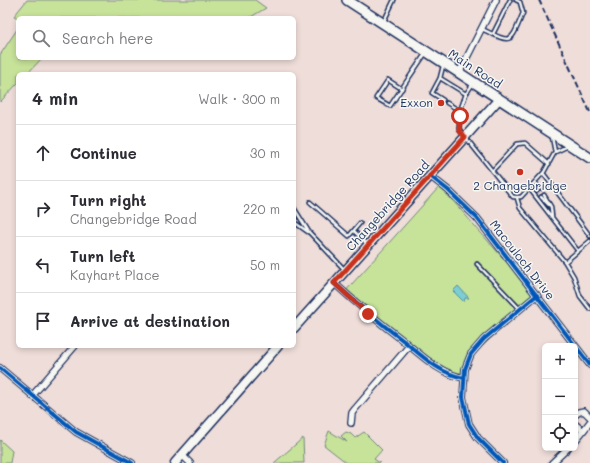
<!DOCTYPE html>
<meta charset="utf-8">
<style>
body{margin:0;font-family:Mali,sans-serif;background:#f2f2f3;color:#2b2b33}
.controls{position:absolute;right:12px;bottom:12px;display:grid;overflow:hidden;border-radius:6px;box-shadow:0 2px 6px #0003}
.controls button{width:36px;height:36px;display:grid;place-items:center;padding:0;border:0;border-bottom:1px solid #e1e1e2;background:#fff;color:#2b2b33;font:20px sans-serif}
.stop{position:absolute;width:12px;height:12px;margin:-9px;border:3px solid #c8321e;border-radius:50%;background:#fff}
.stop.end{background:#c8321e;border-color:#fff;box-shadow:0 1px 4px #0008}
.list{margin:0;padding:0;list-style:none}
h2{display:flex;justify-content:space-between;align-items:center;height:52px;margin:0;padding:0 16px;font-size:17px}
h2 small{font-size:13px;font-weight:400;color:#7c7c81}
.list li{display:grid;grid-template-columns:26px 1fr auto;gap:12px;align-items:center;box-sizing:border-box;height:56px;padding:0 16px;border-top:1px solid #e1e1e2}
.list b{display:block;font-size:15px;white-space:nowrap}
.list p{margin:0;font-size:13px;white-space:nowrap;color:#7c7c81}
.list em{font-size:13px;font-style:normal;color:#7c7c81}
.icon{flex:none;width:22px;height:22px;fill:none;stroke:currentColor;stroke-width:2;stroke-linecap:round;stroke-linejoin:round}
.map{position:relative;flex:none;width:590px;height:463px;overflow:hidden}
.search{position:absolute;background:#fff;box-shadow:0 2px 6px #0003;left:16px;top:16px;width:280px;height:44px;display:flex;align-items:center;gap:10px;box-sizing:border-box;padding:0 14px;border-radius:6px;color:#7c7c81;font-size:15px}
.panel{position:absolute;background:#fff;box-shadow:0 2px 6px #0003;left:16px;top:72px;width:280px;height:276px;border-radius:6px}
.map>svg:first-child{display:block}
.green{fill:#c7e299;stroke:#71887c}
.water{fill:#7cced2;stroke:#558ea4}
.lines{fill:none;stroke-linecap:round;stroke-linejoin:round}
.lane-casing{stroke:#1b2f5e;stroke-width:5.5}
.street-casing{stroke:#1b2f5e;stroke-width:8}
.secondary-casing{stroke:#1b2f5e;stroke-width:11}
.primary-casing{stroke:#1b2f5e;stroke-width:12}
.lane{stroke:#f6f6f2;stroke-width:2.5}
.street{stroke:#f6f6f2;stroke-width:5.5}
.secondary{stroke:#f6f6f2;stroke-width:8}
.primary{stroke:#f6f6f2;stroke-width:9}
.rail{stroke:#1b2f5e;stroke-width:2;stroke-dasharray:6 3;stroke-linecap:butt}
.cycleway-casing{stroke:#f6f6f2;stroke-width:6}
.cycleway{stroke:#0057b8;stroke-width:4}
.route{stroke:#c8321e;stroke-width:5}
.poi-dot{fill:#c8321e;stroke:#f6f6f2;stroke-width:1.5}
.labels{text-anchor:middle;stroke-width:3;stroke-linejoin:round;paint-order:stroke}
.street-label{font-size:12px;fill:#1b2f5e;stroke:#f6f6f2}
.poi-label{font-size:12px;fill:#1b2f5e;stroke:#f6f6f2;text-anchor:end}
</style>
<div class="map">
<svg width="590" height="463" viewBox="0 0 590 463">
<rect width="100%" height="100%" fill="#efddd9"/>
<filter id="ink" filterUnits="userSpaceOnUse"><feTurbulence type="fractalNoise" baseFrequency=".025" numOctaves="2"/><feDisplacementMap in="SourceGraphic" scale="8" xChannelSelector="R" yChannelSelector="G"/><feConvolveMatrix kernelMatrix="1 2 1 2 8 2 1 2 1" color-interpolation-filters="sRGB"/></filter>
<g filter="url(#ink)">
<path class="green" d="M27 0H255L266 8 249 18H18L14 16Z
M18 28V58H42L27 74H18V83L0 102V55Z
M440 186 536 296 473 355 461 379 373 319 343 294Z
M329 431 347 442 341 436 346 432 351 434 355 438 364 432 382 450 374 459 380 463H347L324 445Z
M303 438 304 463H274Z
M0 440 12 451 10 463H0Z"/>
<path class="water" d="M458 286 469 298H465L464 302 453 291Z"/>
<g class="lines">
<defs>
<path id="lane" d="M384 21 394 0
M482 29C513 44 510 44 523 13L520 2 516 0
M493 34 510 0
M443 66 440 78 432 93 443 100
M440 78 466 94
M402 89 388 80 376 98 390 106 425 54
M447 103 460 111 466 94 472 85
M460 111 459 129 513 197H521L544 172 555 152 568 146
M552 137 555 152
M492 171 517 144 525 143 549 164
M543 173 590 236
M535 182 540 189
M532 185 537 191
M529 188 578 251
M544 195 551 207 552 217
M541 197 549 205
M517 198 520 208 565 262 590 241
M310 202 349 236 360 223
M294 208 309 232 344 269
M294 222 308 232
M354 231 366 243
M565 262 574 277 580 296 590 309
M477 264 519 308"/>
<path id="street" d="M459 73 496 0
M430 176 448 190 477 218 590 365
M334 283C357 304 380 323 405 342 423 357 441 374 464 378
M0 368 76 432 132 463
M32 396 75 346
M575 415 579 412 584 411 590 417
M351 423 352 413 355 409 409 346
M575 424 583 431 590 422
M575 441 583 431
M182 455 190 463
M503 463 478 438 469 424 463 397 465 369 471 354 484 339 537 295
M552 463 568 448"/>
<path id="secondary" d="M294 328 499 99
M175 463 278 346"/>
<path id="primary" d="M347 0 590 158"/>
</defs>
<use href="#lane" class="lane-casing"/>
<use href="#street" class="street-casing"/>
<use href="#secondary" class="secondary-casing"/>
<use href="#primary" class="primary-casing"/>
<use href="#lane" class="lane"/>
<use href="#street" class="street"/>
<use href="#secondary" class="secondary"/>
<use href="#primary" class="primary"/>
<path class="rail" d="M539 0 590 112"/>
<defs>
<path id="cycleway" d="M430 176 448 190 477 218 590 365
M334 283C357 304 380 323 405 342 423 357 441 374 464 378
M0 368 76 432 132 463
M503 463 478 438 469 424 463 397 465 369 471 354 484 339 537 295"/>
</defs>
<use href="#cycleway" class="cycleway-casing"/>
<use href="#cycleway" class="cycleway"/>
</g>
</g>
<g class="lines" filter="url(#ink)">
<path class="route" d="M368 314 334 283 465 137 459 130 460 116"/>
</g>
<g class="poi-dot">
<circle cx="441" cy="103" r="4"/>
<circle cx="520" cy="172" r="4"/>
</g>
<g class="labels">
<g class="street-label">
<text transform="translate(475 69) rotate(33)" y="4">Main Road</text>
<text transform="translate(388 206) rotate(-48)" y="4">Changebridge Road</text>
<text transform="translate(522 260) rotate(52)" y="4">Macculoch Drive</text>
</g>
<g class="poi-label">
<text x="433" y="107">Exxon</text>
<text x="520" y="190" text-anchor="middle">2 Changebridge</text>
</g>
</g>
</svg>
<div class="controls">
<button>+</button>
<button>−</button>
<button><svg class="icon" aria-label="locate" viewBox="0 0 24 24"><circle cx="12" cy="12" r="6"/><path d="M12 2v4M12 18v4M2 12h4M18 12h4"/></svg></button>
</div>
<div class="stop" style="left:460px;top:116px"></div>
<div class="stop end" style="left:368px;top:314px"></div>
<div class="search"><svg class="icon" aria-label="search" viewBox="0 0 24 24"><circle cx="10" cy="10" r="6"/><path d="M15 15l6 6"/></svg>Search here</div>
<section class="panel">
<h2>4 min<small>Walk · 300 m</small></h2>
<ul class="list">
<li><svg class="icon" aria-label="ahead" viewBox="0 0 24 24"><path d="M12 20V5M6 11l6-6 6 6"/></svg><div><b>Continue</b></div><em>30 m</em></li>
<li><svg class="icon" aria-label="right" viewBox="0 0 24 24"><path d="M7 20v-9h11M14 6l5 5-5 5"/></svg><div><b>Turn right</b><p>Changebridge Road</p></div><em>220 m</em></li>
<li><svg class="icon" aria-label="left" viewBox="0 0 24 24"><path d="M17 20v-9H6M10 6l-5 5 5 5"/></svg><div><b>Turn left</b><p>Kayhart Place</p></div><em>50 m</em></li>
<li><svg class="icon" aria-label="arrive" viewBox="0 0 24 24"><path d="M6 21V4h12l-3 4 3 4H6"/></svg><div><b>Arrive at destination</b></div></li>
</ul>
</section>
</div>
